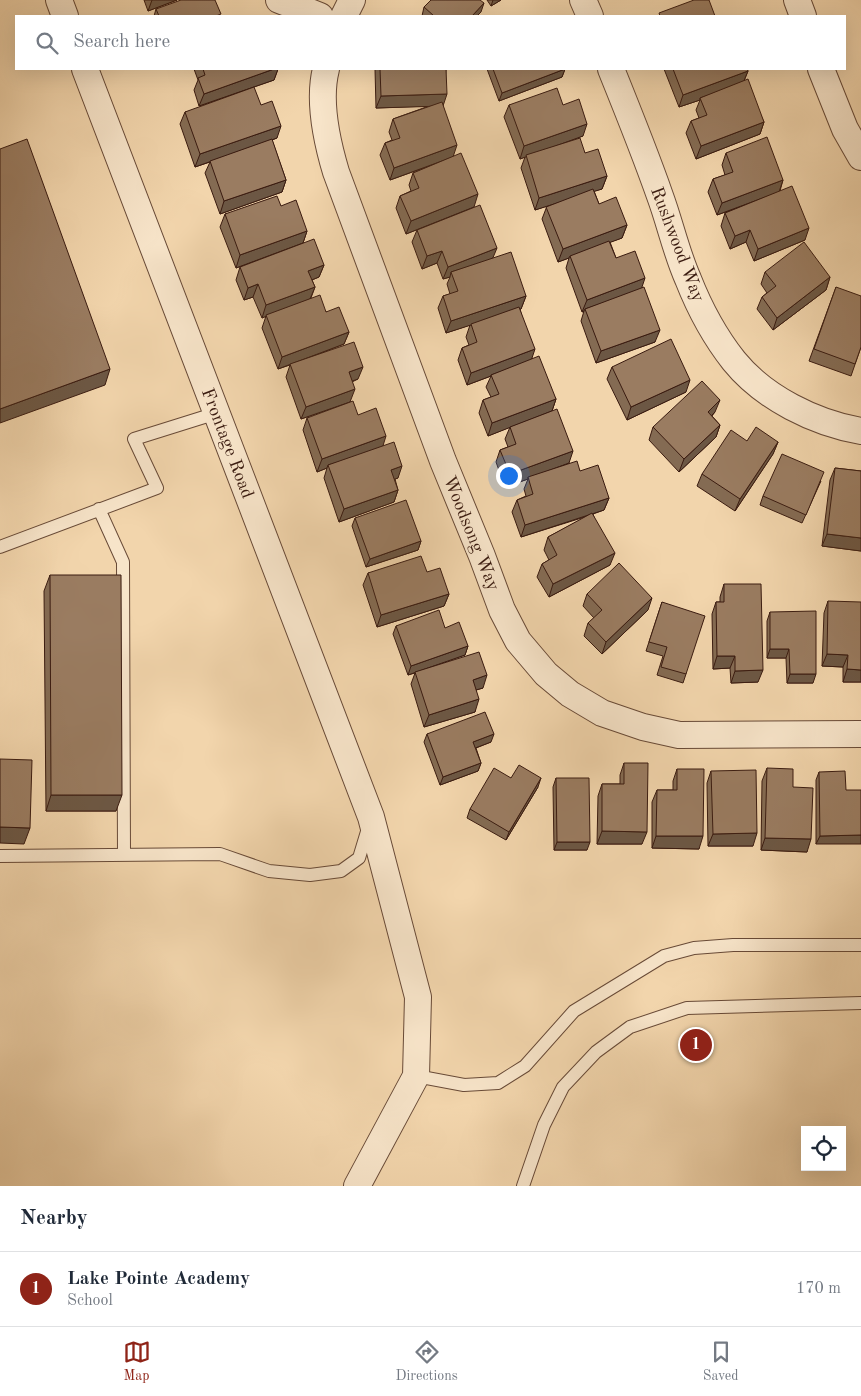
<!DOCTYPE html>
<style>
body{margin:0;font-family:"Old Standard TT",serif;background:#f2f2f3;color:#1f2937}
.controls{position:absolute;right:15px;bottom:15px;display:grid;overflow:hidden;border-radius:0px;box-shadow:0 5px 20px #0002}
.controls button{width:45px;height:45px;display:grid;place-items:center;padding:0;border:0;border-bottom:1px solid #e0e1e3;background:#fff;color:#1f2937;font:25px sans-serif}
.you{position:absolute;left:508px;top:475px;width:18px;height:18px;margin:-12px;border:4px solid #fff;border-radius:50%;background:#1a73e8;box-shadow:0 0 0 8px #1a73e833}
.badge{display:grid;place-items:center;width:32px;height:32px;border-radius:50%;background:#8f2418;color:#fff;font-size:16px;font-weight:700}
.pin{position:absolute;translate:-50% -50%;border:2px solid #fff;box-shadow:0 1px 5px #0006}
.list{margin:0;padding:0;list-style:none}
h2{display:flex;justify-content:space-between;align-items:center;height:65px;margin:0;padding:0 20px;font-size:21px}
h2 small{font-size:16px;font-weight:400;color:#747a83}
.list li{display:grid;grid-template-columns:32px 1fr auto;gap:15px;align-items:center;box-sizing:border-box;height:75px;padding:0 20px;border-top:1px solid #e0e1e3}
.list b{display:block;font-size:19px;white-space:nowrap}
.list p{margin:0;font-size:16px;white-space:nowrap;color:#747a83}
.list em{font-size:16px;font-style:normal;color:#747a83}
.icon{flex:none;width:28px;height:28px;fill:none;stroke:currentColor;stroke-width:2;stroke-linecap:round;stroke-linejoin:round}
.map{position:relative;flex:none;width:861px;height:1186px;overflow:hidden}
.search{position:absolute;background:#fff;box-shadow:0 5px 20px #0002;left:15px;right:15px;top:15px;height:55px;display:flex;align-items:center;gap:12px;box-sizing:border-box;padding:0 18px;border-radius:0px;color:#747a83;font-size:19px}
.sheet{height:140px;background:#fff}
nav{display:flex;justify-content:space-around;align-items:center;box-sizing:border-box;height:70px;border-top:1px solid #e0e1e3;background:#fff;font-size:14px;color:#747a83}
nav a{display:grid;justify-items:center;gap:2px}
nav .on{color:#8f2418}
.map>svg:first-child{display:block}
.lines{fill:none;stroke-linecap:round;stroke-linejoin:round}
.lane-casing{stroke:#684a37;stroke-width:14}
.street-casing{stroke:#684a37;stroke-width:28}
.lane{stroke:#f7e4c9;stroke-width:12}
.street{stroke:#f7e4c9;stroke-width:26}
.wall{fill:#846b53;stroke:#3a1b10}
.shaded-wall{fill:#6c5744;stroke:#3a1b10}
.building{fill:#9a7c61;stroke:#3a1b10}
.labels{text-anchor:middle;stroke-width:4;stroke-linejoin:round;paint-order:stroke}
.street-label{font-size:18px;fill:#3a1b10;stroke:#f7e4c9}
</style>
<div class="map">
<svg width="861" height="1186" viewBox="0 0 861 1186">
<rect width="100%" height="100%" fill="#f2d5ac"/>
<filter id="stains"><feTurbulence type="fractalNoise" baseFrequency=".004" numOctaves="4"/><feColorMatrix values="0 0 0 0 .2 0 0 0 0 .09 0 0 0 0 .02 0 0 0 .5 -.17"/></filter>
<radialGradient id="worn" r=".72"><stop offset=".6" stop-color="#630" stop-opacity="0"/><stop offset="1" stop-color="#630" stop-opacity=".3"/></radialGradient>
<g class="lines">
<defs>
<path id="lane" d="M99 509 123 562 124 855
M0 547 157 488 134 439 217 413
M0 856 220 854 269 871 310 875 341 871 359 858 369 825
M416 1076 464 1085 498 1083 525 1066 574 1011 664 956 694 948 733 945H861
M523 1186 544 1125 563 1087 596 1052 630 1027 687 1008 861 1003"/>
<path id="street" d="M59 0 65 16
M279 0 320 16
M583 0 590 16
M797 0 803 16
M344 16 352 0
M85 69 371 817 418 997 416 1076 357 1186
M326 69C318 100 327 142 336 172L443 461 482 556 502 610 518 641 546 674 570 694 602 713 643 727 679 735 861 734
M611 69C628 111 645 153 660 196 670 223 676 252 688 279 699 307 715 337 734 361 764 398 815 423 861 431
M821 69 845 129 861 157"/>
</defs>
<use href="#lane" class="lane-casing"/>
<use href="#street" class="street-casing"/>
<use href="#lane" class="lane"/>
<use href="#street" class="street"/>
</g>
<path class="wall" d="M144 0H177L148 11Z
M487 0H501L491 6Z
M424 7 481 12 477 16H422Z
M156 9 220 16H154Z
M194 69H278L274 80 199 106 194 90 198 80Z
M375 69H446L443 105 453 157 474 207 406 234 396 208 400 196 411 191 409 185 413 173 446 160 390 180 380 155 385 143 392 140 389 132 393 119 429 106 376 108Z
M487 69H565L562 77 499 101Z
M664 69H747L748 71 744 81 764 122 760 134 696 159 686 133 691 121 699 118 696 110 700 100 679 107Z
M261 105 277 138 272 140 286 180 282 192 220 214 205 173 210 162 195 167 180 124 185 112Z
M509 105H563L583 136 549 148 585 153 607 176 602 189 594 191 599 204 627 225 622 238 610 242 616 258 641 288 655 342 596 363 581 321 584 311 582 312 566 268 569 258 558 262 542 219 547 206 535 210 521 168 525 157 520 159 504 117Z
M726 153 783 180 780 191 805 240 754 261 746 242 730 249 721 226 725 213 745 205 717 215 708 192 713 179 725 175 722 165Z
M281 206 307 231 303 243 236 268 220 227 225 214Z
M417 230 493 258 526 296 521 309H520L532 359 556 399 552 411 569 463 557 468 580 471 609 498 604 510 593 514 610 565 549 597 537 577 542 564 549 560 544 550 548 537 588 516 521 537 512 512 517 500 526 496 524 489 528 479 505 487 496 462 500 450 508 447 505 439 510 427 488 436 479 413 483 400 491 397 486 387 491 376 467 385 458 360 462 348 469 345 466 337 470 325 446 333 438 308 443 296 450 294 447 284 450 277 443 279 437 263 422 269 412 242Z
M324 265 319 277 312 280 315 287 311 298 349 332 344 344 311 357 358 379 352 382 350 402 301 419 286 377 290 365 278 369 262 328 266 316 262 318 253 297 244 300 236 280 240 267Z
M765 272 830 277 826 290 773 330 757 309 762 297 767 293 761 284Z
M836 287 861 347 851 376 809 361Z
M612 367 686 392 627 420 607 379Z
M715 412 712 416 720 425 716 437 679 472 649 440 653 427Z
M358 415 383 446 398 478 395 479 398 490 394 502 339 522 324 478 327 468 317 472 303 430 307 418Z
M747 441 778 442 773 454 735 511 697 486 702 474Z
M835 468 861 471V551L822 546 830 480Z
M821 481 802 523 760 505 763 496Z
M355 518 421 541 418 550 366 567 352 526Z
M427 572 449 594 444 606 377 627 363 585 368 573Z
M50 575 116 811H46L44 591Z
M724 584 758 682 731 683 730 668 713 669 712 614 716 602H720V597Z
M587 594 648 610 602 654 584 636 588 623 594 618 583 606Z
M828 601 861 682H843V667L822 666 824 613Z
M662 602 686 674 683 683 657 675 663 656 646 651Z
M770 612 813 683H787L786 658H767V621Z
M396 626 445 628 468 646 465 655 433 666 483 688 476 690 475 712 424 727 411 684 415 673 408 675 393 634Z
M427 734 491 742 476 748 481 763 478 771 440 785 424 742Z
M624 763 642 844H597L598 796 602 784H620V775Z
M767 768 793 787 807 852 761 850 762 781Z
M677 769 699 849 652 848V802L657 790H673V781Z
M711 771 753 846H708L707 783Z
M819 772 846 790 816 844V780Z
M511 778 538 787 506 840 467 818 470 809Z
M556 778 587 850H554L553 787Z"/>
<path class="shaded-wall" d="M152 0H177L148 11Z
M493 0H501L491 6Z
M484 3 481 12 477 16H472Z
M274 69H278L274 80 199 106 204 94Z
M565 69 562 77 499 101 502 93Z
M748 71 743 83 700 98V100L679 107 683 95Z
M447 94 443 106 376 108 381 96Z
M764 122 760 134 696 159 701 146Z
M587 124 583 136 520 159 524 146Z
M281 126 277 138 195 167 200 154Z
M457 145 453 157 390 180 394 168Z
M607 176 602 189 535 210 539 198Z
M286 180 282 192 220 214 224 201Z
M783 180 779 192 717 215 722 203Z
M478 194 474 207 406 234 411 221Z
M627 225 622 238 571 257 570 256 569 258 558 262 563 249Z
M809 228 805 240 754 261 758 249Z
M750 230 746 242 730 249 735 236Z
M307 231 303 243 236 268 240 255Z
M497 248 492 260 451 272 450 277 443 279 448 267Z
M442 251 437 263 422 269 427 256Z
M324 265 319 277 304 283 308 271Z
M830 277 826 290 773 330 777 318Z
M645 278 641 290 585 309 584 311 582 312 587 300Z
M258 284 253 297 244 300 248 288Z
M315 287 310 299 262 318 266 305Z
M526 296 521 309 446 333 451 321Z
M660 330 655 342 596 363 601 351Z
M349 332 344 344 278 369 282 357Z
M535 349 531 361 491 375V376L467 385 471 373Z
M363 367 358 379 344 384 349 372Z
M110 369 105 385 0 423V409Z
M690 380 686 392 627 420 631 407Z
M355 389 350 402 301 419 306 407Z
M556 399 552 411 488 436 492 423Z
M720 400 715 412 703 424 708 412Z
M720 425 716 437 679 472 684 459Z
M386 436 382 449 328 465 327 468 317 472 322 459Z
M778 442 773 454 735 511 740 499Z
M573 451 569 463 529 478 528 477V479L505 487 510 474Z
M402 466 398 478 387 482 391 470Z
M398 490 394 502 339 522 344 509Z
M609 498 604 510 521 537 525 525Z
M827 534 861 538V551L822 546Z
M421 541 418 550 366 567 370 559Z
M615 553 610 565 549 597 553 584Z
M449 594 444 606 377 627 381 615Z
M652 598 648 610 602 654 606 642Z
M468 646 465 655 408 675 411 666Z
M770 649H789L786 658H767Z
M827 654 848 655 843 667 822 666Z
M717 656H735L730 668 713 669Z
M847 669 861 670V682H843Z
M763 670 758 682 731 683 735 671Z
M790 674H816L813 683H787Z
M487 675 483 688 469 692 473 680Z
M479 699 475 712 424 727 429 715Z
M494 734 491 742 470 750 473 742Z
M481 763 478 771 440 785 443 777Z
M541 778 538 787 506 840 509 832Z
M51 795H122L116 811H46Z
M0 827 30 828 24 844 0 843Z
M602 831 647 832 642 844H597Z
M757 833 753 846H708L713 834Z
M861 835V844H816L820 836Z
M656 836H703L699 849 652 848Z
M765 838 811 839 807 852 761 850Z
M557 842H590L587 850H554Z"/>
<path class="building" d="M181 0H215L221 14 216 16H159L156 9Z
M431 0H480L484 3 472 16H434L424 7Z
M694 0H709L715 16H660L659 13Z
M203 69H274L204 94 198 78 205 75Z
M380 69H446L447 94 381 96Z
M493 69H565L502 93Z
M673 69H747L748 71 683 95Z
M748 79 764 122 701 146 691 121 707 115 700 98Z
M254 87 261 105 272 101 281 126 200 154 185 112Z
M557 88 563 105 579 99 587 124 524 146 509 105Z
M442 102 457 145 394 168 385 143 400 138 393 119Z
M767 137 783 180 722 203 713 179 733 172 726 153Z
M580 138 585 153 598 149 607 176 539 198 526 155Z
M27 139 110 369 0 409V149Z
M272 139 286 180 224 201 210 161Z
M461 153 478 194 411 221 400 196 419 188 413 173Z
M792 186 809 228 758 249 750 230 735 236 725 213Z
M593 189 599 204 616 197 627 225 563 249 546 207Z
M277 196 281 206 296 200 307 231 240 255 225 214Z
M480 205 497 248 448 267 442 251 427 256 417 230Z
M314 239 324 265 308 271 315 287 266 305 258 284 248 288 240 267Z
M609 241 616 258 635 251 645 278 587 300 570 256Z
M804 242 830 277 777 318 762 297 776 286 765 272Z
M511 252 526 296 451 321 443 296 458 291 451 272Z
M644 287 660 330 601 351 585 309Z
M836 287 861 296V347L855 364 814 349Z
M320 295 326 312 339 307 349 332 282 357 266 315Z
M519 307 535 349 471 373 462 348 477 342 471 324Z
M671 339 690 380 631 407 612 367Z
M354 342 363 367 349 372 355 389 306 407 290 364Z
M539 356 556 399 492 423 483 400 499 394 491 375Z
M702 381 720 400 708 412 720 425 684 459 653 427Z
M353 401 358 415 376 408 386 436 322 459 307 418Z
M557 409 573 451 510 474 500 450 516 444 510 427Z
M756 427 778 442 740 499 702 474 731 430 747 441Z
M394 442 402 466 391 470 398 490 344 509 328 465Z
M782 454 824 472 806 515 763 496Z
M577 461 580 471 598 465 609 498 525 525 517 500 533 494 528 477Z
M835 468 861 471V538L827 534Z
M406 500 421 541 370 559 355 518Z
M592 513 615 553 553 584 542 564 557 555 548 537Z
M421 556 427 572 440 568 449 594 381 615 368 573Z
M619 563 652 598 606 642 588 623 602 610 587 594Z
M50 575H121L122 795H51Z
M724 584H761L763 670 735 671V656H717L716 602H724Z
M828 601 861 602V670L847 669 848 655 827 654Z
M662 602 705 616 686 674 661 667 667 647 649 642Z
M439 610 445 628 459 622 468 646 411 666 396 626Z
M816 611V674H790L789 649H770V612Z
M479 652 487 675 473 680 479 699 429 715 415 672Z
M485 712 494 734 473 742 481 763 443 777 427 734Z
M0 759 32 760 30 828 0 827Z
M624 763H648L647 832 602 831V784H624Z
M519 765 541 778 509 832 470 809 494 768 511 778Z
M767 768 793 769V787L813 788 811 839 765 838Z
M677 769H704L703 836H656L657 790H677Z
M756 770 757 833 713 834 711 771Z
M845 771 846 790H861V835L820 836 819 772Z
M556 778H589L590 842H557Z"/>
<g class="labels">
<g class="street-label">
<text transform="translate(678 244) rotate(69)" y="6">Rushwood Way</text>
<text transform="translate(228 443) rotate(69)" y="6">Frontage Road</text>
<text transform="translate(472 533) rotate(68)" y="6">Woodsong Way</text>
</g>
</g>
<rect width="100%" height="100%" filter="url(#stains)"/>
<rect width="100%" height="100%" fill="url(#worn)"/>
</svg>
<div class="controls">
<button><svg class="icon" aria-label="locate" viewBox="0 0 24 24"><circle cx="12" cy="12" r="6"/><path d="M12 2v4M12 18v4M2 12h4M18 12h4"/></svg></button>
</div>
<div class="you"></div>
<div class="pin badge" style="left:696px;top:1045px">1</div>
<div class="search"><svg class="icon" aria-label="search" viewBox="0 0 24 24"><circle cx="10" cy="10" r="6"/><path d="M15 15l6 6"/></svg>Search here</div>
</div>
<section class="sheet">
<h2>Nearby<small></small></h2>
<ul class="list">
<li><span class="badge">1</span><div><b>Lake Pointe Academy</b><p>School</p></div><em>170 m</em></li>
</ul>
</section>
<nav>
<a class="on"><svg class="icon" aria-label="map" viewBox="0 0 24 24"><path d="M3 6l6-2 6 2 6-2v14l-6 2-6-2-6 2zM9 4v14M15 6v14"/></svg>Map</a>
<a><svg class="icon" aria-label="directions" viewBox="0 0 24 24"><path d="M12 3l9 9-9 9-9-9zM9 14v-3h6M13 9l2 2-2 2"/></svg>Directions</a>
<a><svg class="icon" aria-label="saved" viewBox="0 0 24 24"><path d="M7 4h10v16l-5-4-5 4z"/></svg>Saved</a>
</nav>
